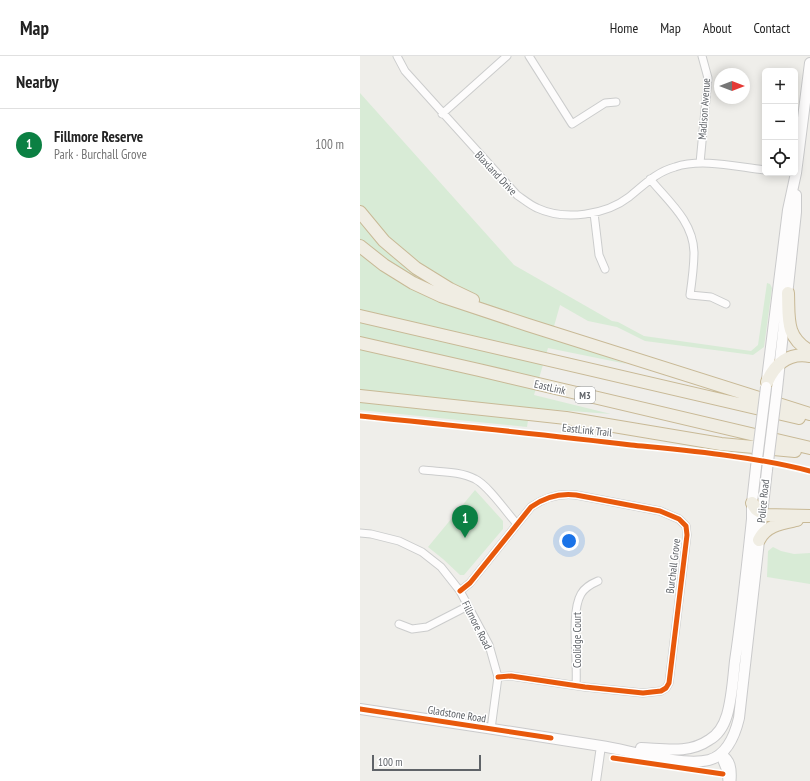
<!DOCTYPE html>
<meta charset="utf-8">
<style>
body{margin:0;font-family:"PT Sans Narrow",sans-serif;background:#f6f6f6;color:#222}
.controls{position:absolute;right:12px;top:12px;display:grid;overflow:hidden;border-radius:6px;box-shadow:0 2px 10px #0003}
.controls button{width:36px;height:36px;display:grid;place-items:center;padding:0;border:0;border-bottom:1px solid #e0e0e0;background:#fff;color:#222;font:20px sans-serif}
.compass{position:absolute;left:354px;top:12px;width:36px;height:36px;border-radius:50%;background:#fff;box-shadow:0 2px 10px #0003;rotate:90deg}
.scale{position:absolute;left:12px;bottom:10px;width:109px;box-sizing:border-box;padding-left:4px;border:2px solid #5f6368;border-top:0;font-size:11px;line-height:14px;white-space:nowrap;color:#5f6368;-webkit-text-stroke:3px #fff;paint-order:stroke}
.you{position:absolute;left:209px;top:485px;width:14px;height:14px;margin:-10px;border:3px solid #fff;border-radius:50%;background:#1a73e8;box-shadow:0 0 0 6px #1a73e833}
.badge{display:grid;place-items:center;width:26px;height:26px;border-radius:50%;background:#0b8043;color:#fff;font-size:13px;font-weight:700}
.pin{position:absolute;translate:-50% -33px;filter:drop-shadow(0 1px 2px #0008)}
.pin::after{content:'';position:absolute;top:21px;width:14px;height:12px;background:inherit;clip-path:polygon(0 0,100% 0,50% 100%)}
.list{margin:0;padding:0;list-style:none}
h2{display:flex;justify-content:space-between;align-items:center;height:52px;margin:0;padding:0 16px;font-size:17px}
h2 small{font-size:13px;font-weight:400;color:#767676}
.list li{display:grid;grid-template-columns:26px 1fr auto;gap:12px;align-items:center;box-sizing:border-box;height:72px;padding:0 16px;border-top:1px solid #e0e0e0}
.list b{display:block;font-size:15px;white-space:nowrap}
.list p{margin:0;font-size:13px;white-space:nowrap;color:#767676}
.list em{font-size:13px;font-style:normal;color:#767676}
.icon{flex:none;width:22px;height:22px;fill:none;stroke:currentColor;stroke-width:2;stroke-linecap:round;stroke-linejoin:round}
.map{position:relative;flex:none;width:450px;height:725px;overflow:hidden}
header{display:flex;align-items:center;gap:24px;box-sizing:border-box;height:56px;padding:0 20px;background:#fff;border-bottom:1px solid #e0e0e0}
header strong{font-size:19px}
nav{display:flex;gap:22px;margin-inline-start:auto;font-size:14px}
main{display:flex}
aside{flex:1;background:#fff}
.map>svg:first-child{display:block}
.green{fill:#d8ebd6}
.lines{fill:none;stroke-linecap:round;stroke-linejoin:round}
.minor-casing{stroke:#cbcccc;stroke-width:9}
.tertiary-casing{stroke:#cbcccc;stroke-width:10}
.secondary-casing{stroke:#cacacb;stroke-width:12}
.motorway-casing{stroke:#c8b996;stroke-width:14}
.minor{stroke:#fdfcfc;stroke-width:7}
.tertiary{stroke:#fdfcfc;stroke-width:8}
.secondary{stroke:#fdfcfc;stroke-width:10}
.motorway{stroke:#f0ede3;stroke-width:12}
.secondary-bridge-casing{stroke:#cacacb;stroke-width:12;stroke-linecap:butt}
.secondary-bridge{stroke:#fdfcfc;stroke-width:10}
.cycleway-casing{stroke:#fff;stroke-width:8}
.cycleway{stroke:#e8590c;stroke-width:5}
.labels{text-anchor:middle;stroke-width:3;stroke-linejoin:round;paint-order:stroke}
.shield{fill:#fff;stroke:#8f9295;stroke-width:1}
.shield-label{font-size:10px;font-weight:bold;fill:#5f6368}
.street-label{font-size:11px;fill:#5f6368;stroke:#fff}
</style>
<header>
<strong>Map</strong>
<nav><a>Home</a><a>Map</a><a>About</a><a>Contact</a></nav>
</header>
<main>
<aside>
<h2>Nearby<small></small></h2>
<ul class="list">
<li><span class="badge">1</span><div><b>Fillmore Reserve</b><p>Park · Burchall Grove</p></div><em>100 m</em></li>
</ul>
</aside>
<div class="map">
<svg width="450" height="725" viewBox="0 0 450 725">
<rect width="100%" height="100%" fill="#efeeea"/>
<path class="green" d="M0 37 154 209 252 265 258 266 284 280 391 295 398 289 407 227 410 228 412 232 404 291 393 299 285 285 257 271 228 265 200 249 191 281 267 308 188 292 174 339 251 358 170 352 167 371 0 354Z
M115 434 143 465V473L104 519H100L83 503 68 491Z
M413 491 421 495 434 498 450 497V528L407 521 408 495Z"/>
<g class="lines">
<defs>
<path id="minor" d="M37 0 45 15 157 139C163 143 170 149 177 152 205 165 246 159 269 141 284 129 296 116 315 111 342 102 377 111 405 114
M169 0 212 68 245 47 256 46
M82 58 147 0
M340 107 348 22 342 0
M290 123C308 145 333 165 334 196 334 210 332 225 330 239L351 241 366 248
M234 157 239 199 245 213
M63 414C80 416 100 415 115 423 129 430 146 456 157 468
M0 477 11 478 39 485 62 496 81 511 100 535 129 589 138 621 131 673
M100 535 110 527 171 451C185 441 199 437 216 439L300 455 319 463 326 470 327 479 309 627 306 632 301 635 283 637 225 631 151 620 138 621
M39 568 52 573 67 571 108 550
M216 629C218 605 210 557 221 538 225 531 231 528 238 525
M361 697C372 703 373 713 372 725
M361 697 362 705 366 715 367 725"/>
<path id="tertiary" d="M236 725 241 690"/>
<path id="secondary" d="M407 323 428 154 436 117 450 7
M417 333 436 156V139
M0 653C80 665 161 677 241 690 268 694 323 711 349 704 367 699 375 679 379 662L407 414
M281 692C305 693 329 698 349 684 358 679 364 669 367 659 372 642 373 623 375 605 382 558 387 510 392 463V447L396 411"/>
<path id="motorway" d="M0 156 24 185 56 212 90 233 113 244
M0 190 24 209 53 227 81 240 168 269 450 358
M428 237C429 262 425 281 450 295
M0 260 439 362
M0 287 119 314 450 392
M407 326C415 308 429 296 450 300
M0 340 206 362 361 388 435 395
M392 447 396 453 405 459 450 460
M399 484C406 469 423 467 437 464"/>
</defs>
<use href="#minor" class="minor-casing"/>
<use href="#tertiary" class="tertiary-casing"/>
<use href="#secondary" class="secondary-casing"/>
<use href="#motorway" class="motorway-casing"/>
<use href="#minor" class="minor"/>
<use href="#tertiary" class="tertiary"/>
<use href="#secondary" class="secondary"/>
<use href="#motorway" class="motorway"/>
<defs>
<path id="secondary-bridge" d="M396 411 406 331
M407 414 417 333"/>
</defs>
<use href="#secondary-bridge" class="secondary-bridge-casing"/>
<use href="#secondary-bridge" class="secondary-bridge"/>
<defs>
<path id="cycleway" d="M0 360C90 369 181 378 271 389 331 395 391 400 450 415
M100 535 110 527 171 451C185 441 199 437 216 439L300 455 319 463 326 470 327 479 309 627 306 632 301 635 283 637 225 631 151 620 138 621
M0 653 191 682
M253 702 363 718"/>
</defs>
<use href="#cycleway" class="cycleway-casing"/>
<use href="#cycleway" class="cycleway"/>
</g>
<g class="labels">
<rect class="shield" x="215" y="331" width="20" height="16" rx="3"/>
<g class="shield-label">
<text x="225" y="343">M3</text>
</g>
<g class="street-label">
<text transform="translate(344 53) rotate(-86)" y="4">Madison Avenue</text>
<text transform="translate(136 117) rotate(47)" y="4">Blaxland Drive</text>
<text transform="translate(190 331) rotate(13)" y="4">EastLink</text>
<text transform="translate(227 374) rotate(6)" y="4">EastLink Trail</text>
<text transform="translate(403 445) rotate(-84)" y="4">Police Road</text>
<text transform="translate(313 510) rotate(-83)" y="4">Burchall Grove</text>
<text transform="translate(117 569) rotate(63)" y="4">Fillmore Road</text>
<text transform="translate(217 584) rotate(-90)" y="4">Coolidge Court</text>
<text transform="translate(97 658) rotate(9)" y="4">Gladstone Road</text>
</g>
</g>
</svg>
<div class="controls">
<button>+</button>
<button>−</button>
<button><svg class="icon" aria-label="locate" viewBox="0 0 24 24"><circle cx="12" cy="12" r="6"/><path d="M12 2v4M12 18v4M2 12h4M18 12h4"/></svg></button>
</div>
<svg class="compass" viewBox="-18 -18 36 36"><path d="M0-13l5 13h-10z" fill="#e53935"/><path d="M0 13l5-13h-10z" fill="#767676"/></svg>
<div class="scale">100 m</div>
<div class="you"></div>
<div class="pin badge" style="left:105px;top:482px">1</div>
</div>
</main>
